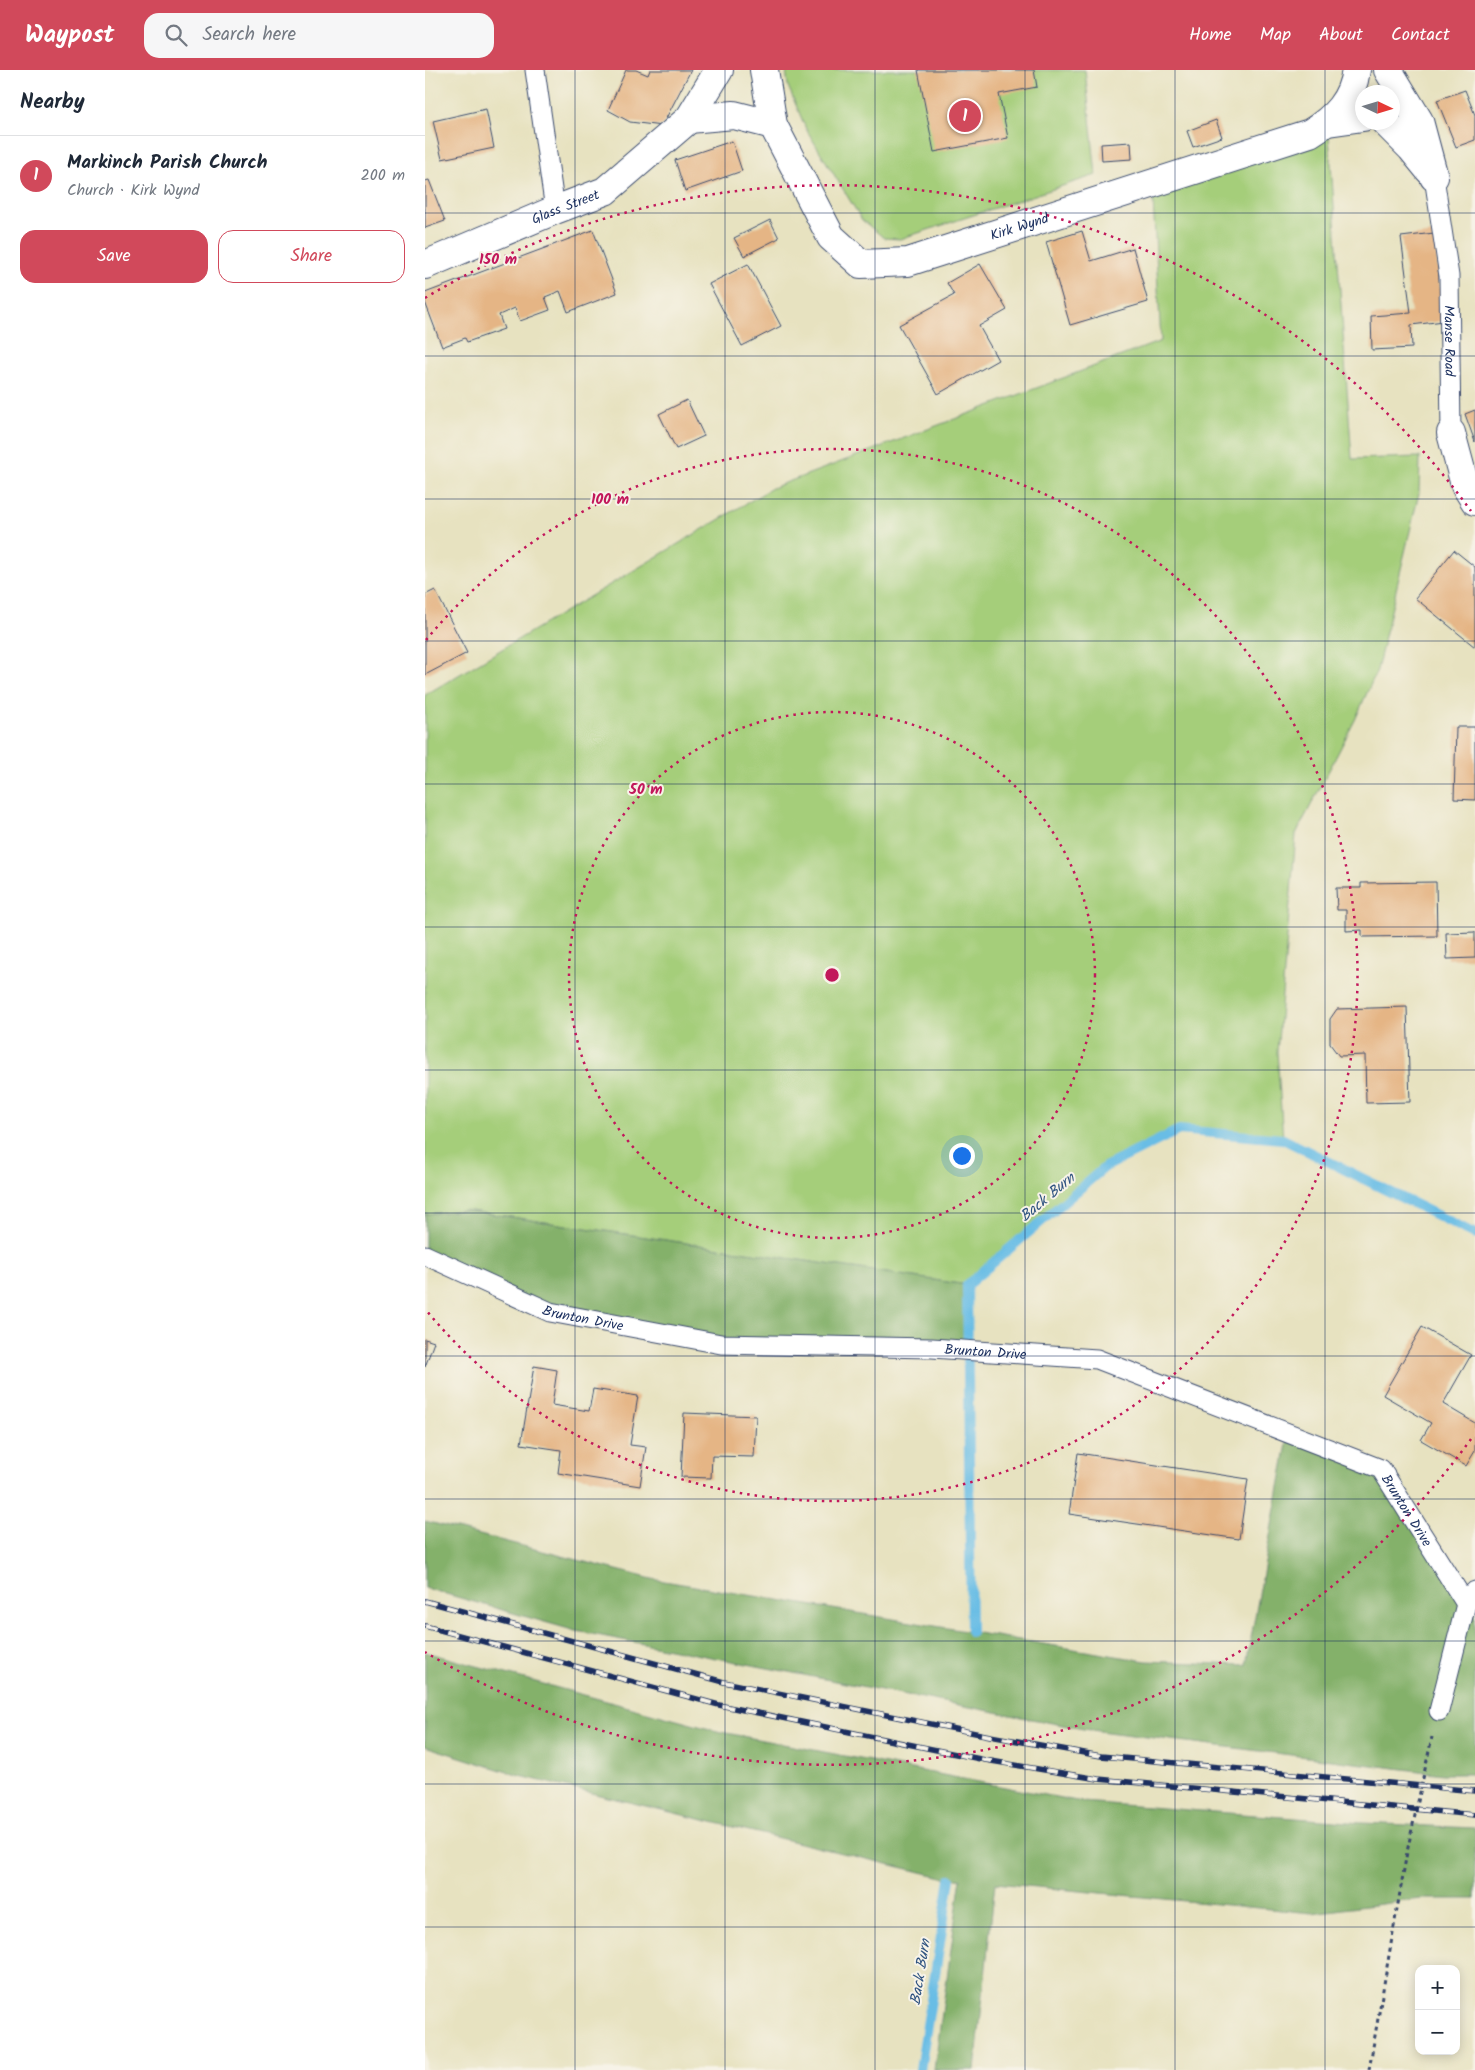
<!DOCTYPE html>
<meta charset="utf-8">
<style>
body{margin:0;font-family:Kalam,sans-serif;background:#f6f6f7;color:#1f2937}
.controls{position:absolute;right:15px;bottom:15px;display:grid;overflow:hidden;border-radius:10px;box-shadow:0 2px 12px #0003}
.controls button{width:45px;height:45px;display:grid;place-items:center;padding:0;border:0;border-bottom:1px solid #e0e1e3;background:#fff;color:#1f2937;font:25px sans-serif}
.compass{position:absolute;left:930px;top:15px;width:45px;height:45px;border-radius:50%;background:#fff;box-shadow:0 2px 12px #0003;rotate:94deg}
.you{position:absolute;left:536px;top:1085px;width:18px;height:18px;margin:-12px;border:4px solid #fff;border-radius:50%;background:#1a73e8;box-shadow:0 0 0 8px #1a73e833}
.badge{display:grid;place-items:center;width:32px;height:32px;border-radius:50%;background:#d1495b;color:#fff;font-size:16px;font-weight:700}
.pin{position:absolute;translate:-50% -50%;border:2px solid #fff;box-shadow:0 1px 5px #0006}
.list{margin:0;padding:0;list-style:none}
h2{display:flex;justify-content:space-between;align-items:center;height:65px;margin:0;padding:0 20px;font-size:21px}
h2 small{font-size:16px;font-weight:400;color:#747a83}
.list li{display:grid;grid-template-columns:32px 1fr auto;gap:15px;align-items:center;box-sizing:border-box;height:80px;padding:0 20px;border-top:1px solid #e0e1e3}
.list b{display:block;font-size:19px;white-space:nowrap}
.list p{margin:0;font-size:16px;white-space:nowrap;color:#747a83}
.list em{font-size:16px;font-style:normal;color:#747a83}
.actions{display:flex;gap:10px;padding:15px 20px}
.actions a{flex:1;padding:11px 0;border:1px solid #d1495b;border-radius:15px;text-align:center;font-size:18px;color:#d1495b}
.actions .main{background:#d1495b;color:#fff}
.icon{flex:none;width:28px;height:28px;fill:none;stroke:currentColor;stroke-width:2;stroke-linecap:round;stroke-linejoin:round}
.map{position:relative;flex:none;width:1050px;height:2000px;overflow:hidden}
header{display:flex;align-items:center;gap:30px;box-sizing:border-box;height:70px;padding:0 25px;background:#d1495b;color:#fff}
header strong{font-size:24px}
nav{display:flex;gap:28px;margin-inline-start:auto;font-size:18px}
.search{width:350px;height:45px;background:#f6f6f7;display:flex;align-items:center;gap:12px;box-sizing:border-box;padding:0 18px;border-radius:15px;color:#747a83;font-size:19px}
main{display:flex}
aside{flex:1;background:#fff}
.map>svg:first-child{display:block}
.green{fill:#a5ce7a;stroke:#607e6c}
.forest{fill:#84b16a;stroke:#507064}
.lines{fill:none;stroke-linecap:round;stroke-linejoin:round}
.stream{stroke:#69bde5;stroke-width:10}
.building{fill:#e5b585}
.lane-casing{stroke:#3a4a6d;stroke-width:21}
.street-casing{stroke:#3a4a6d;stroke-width:30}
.path{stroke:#3a4a6d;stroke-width:3;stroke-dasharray:4 4;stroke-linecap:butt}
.lane{stroke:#fff;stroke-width:19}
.street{stroke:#fff;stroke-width:28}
.rail-casing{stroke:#1b2f5e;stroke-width:5.5}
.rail{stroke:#f7f3e8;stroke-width:4;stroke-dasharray:11;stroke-linecap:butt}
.grid{fill:none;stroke:#1b2f5e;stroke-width:1;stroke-opacity:0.55}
.ring{fill:none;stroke:#c2185b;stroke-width:2.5;stroke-dasharray:2.5 5}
.labels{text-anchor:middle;stroke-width:4;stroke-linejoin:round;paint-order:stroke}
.street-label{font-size:14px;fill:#1b2f5e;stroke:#f7f3e8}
.water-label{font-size:15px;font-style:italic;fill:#2e5280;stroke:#f7f3e8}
.centre{fill:#c2185b;stroke:#f7f3e8;stroke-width:2.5}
.ring-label{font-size:15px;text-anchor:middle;font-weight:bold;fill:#c2185b;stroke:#f7f3e8;stroke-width:4;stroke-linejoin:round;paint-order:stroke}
</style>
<header>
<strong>Waypost</strong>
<div class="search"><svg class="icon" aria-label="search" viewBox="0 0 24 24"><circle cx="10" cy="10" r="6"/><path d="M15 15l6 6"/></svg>Search here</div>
<nav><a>Home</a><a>Map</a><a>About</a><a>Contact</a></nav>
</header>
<main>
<aside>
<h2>Nearby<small></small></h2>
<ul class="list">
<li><span class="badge">1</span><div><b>Markinch Parish Church</b><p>Church · Kirk Wynd</p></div><em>200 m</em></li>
</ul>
<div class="actions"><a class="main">Save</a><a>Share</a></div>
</aside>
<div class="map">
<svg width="1050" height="2000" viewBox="0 0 1050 2000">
<rect width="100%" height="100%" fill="#f7f3e8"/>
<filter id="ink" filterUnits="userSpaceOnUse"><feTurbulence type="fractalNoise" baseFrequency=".02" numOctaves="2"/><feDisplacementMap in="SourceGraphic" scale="10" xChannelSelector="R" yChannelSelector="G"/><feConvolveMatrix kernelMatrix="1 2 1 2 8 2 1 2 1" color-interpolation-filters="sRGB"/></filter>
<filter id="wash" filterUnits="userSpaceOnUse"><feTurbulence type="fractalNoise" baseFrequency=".0096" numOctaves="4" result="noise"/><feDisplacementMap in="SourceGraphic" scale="20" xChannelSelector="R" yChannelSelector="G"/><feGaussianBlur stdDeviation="1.12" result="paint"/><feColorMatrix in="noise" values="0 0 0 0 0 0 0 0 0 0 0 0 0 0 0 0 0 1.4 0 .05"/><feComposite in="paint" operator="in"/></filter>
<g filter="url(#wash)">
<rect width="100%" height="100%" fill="#e7e2c0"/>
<path class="green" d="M361 0H660L671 105 475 169 459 168 437 150 381 59 363 16Z
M903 52 927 389 995 387 994 423 952 600 930 650 871 764 852 982 858 1069 754 1061 680 1097 542 1215 39 1140 0 1144V625L347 418 736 271 727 113Z"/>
<path class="forest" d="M39 1140 542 1215V1280L296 1274 125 1242 0 1185V1144Z
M864 1363 956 1399 1050 1536V1704H1018L658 1659 151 1561 0 1518V1451L227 1509 721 1591 821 1595Z
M0 1582 296 1662 657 1732 937 1753 1050 1758V1829H996L887 1843 570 1813 550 2000H509L536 1808 525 1809 95 1706 0 1676Z"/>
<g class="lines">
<path class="stream" d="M546 1562 542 1215 680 1097 754 1060 858 1069 1050 1164
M495 2000 525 1809"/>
</g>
<g id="blocks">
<path class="building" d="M201 0H211L223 5 225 0H266L237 56 205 52 183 40Z
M493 0H609L612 17 574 24 583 68 509 82Z
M1040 20 1050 45V70L1031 77 1012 30Z
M61 39 69 78 17 89 8 51Z
M791 50 797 67 768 77 762 61Z
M307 71 317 101 260 121 250 90Z
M706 72 707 89 677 91 676 74Z
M4 110 20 151 0 158V111Z
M345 150 354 168 319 186 309 168Z
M168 160 192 223 143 242 135 221 120 227 125 240 95 251 90 238 74 245 79 259 42 272 40 268 17 277 0 232V223Z
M657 161 666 191 708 178 723 232 645 255 621 172Z
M1009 163 1019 251 986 255 987 278 947 280 946 246 986 243 976 167Z
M323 194 356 256 317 276 284 214Z
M555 194 582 240 554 256 573 290 513 324 474 255 529 225 522 213Z
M262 330 279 366 251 379 234 344Z
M1050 340V372L1040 344Z
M1029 480 1050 497V577L990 528Z
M10 520 42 583 0 605V525Z
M1031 657H1050V730L1029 729Z
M1011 812 1012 866 937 867V860L921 861V840H912L911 818H936V813Z
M1050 862V888L1022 889 1021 863Z
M982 937 985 1032 941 1033 940 985 914 986 905 974V949L912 939Z
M997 1257 1046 1285 1018 1334 1050 1353V1381L1041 1396 996 1370 1006 1353 958 1325Z
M0 1269 9 1272 0 1297Z
M109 1296 132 1300 127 1335 164 1341 168 1319 213 1326 205 1375 221 1377 215 1416 133 1403 136 1380 96 1374Z
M259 1343 331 1346 329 1387 287 1386 286 1408 256 1407Z
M653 1383 823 1409 814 1469 644 1444Z"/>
</g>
</g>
<g filter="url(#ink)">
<use href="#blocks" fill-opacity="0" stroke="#3a4a6d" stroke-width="1"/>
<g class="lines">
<defs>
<g id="lane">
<path d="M110 0 130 140"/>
<path id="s1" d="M1009 107 1024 206 1026 363"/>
<path id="s2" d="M0 1185 125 1242 296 1274 507 1278 672 1289 956 1399 1041 1534"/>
<path d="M1014 1641 1041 1534 1050 1521"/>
</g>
<g id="street">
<path id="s3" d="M339 0 348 55 406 167 436 194 483 192 885 63C910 48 927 30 931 0"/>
<path d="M963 0 994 51 1009 107"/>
<path d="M264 49 309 45 348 55"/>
<path d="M903 52 938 47"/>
<path d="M960 52 986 78 1004 100"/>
<path id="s4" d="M0 195 130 140 180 121 264 49 294 0"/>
<path d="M1026 363 1040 415 1050 431"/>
</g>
</defs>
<use href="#lane" class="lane-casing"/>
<use href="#street" class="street-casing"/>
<path class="path" d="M944 2000 982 1782 1007 1667"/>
<use href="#lane" class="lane"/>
<use href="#street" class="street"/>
<defs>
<path id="rail" d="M0 1531 299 1612 565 1666 676 1686 1050 1721
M0 1556 294 1635 560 1690 673 1709 1050 1745"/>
</defs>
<use href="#rail" class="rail-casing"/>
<use href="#rail" class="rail"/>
</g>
</g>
<path class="grid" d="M150 0V2000M300 0V2000M450 0V2000M600 0V2000M750 0V2000M900 0V2000M0 143H1050M0 286H1050M0 429H1050M0 571H1050M0 714H1050M0 857H1050M0 1000H1050M0 1143H1050M0 1286H1050M0 1429H1050M0 1571H1050M0 1714H1050M0 1857H1050"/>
<g class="ring">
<circle cx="407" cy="905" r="263"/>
<path d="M1 570A526 526 0 1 1 1 1240"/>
<path d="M1046 1369A790 790 0 0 1 0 1582M0 228A790 790 0 0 1 1046 441"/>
</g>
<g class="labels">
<g class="street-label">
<text dy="5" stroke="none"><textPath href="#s4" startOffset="152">Glass Street</textPath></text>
<text dy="5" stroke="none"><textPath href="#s3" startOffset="386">Kirk Wynd</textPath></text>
<text dy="5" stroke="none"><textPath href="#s1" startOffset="165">Manse Road</textPath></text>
<text dy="5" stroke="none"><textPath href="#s2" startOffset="171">Brunton Drive</textPath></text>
<text dy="5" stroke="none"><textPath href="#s2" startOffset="576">Brunton Drive</textPath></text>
<text dy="5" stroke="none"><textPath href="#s2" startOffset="1041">Brunton Drive</textPath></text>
</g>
<g class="water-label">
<text transform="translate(622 1127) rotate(-40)" y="5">Back Burn</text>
<text transform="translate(495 1902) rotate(-81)" y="5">Back Burn</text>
</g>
</g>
<circle cx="407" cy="905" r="8" class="centre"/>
<g class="ring-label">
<text x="73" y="194">150 m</text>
<text x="185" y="434">100 m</text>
<text x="221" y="724">50 m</text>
</g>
</svg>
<div class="controls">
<button>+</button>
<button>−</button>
</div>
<svg class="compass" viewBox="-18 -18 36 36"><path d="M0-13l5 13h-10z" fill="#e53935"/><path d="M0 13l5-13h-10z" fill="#747a83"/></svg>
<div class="you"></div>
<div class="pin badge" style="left:540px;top:46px">1</div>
</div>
</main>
